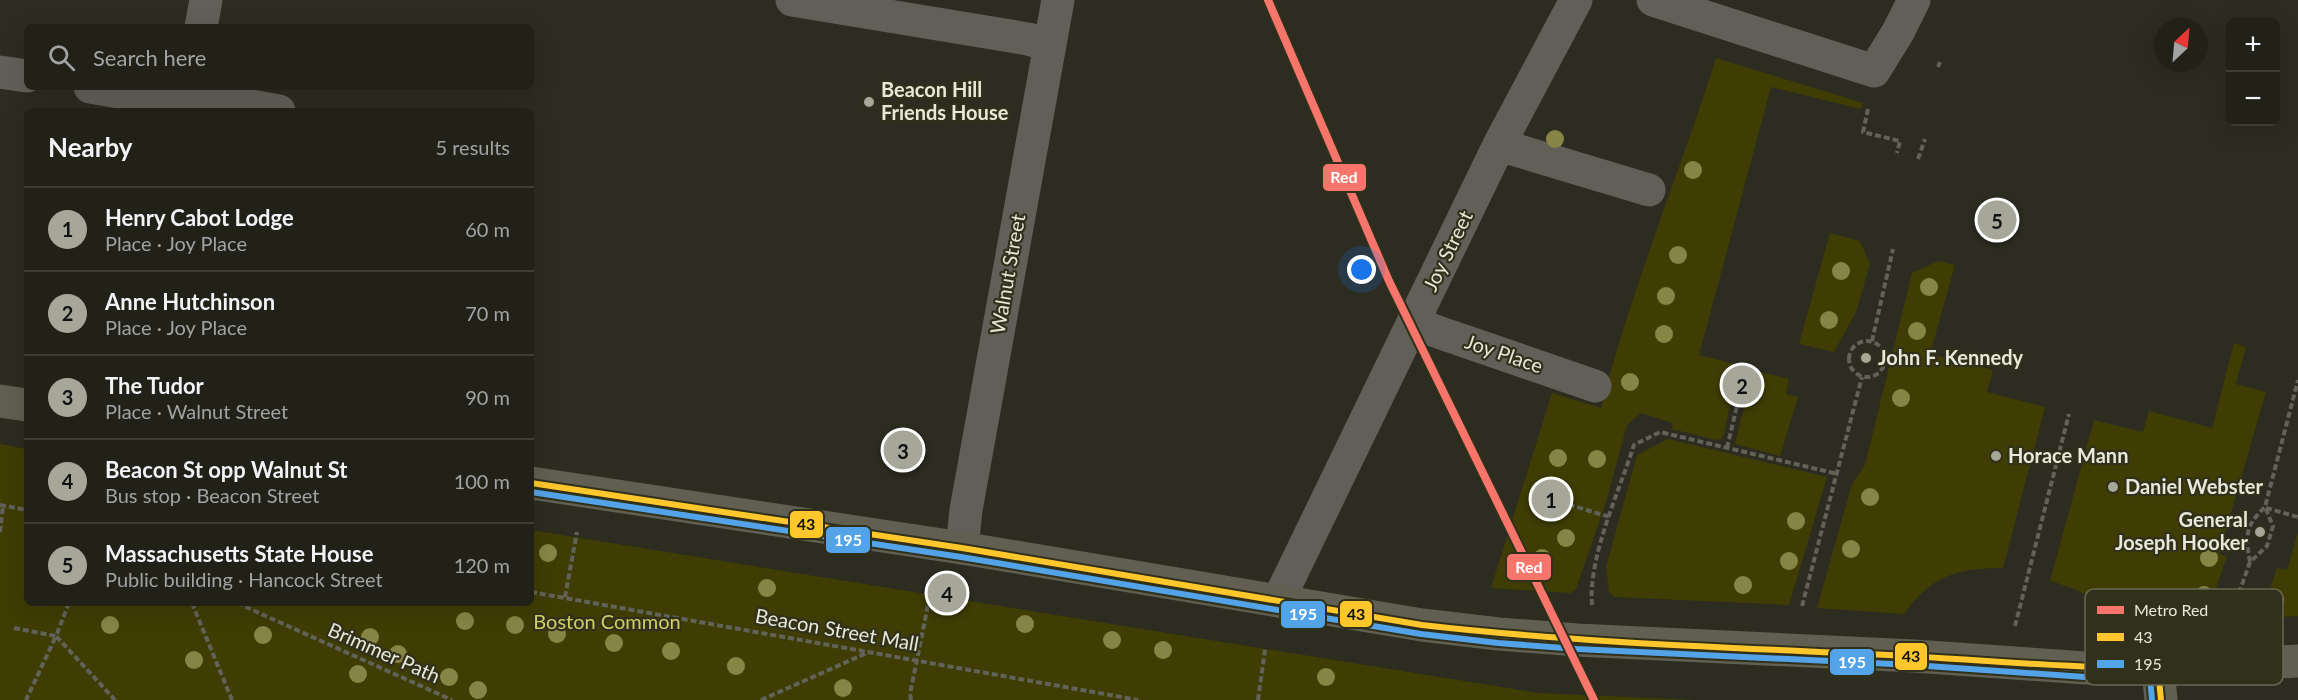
<!DOCTYPE html>
<meta charset="utf-8">
<style>
body{margin:0;font-family:Lato,sans-serif;background:#292921;color:#f1f3f6}
.controls{position:absolute;right:18px;top:18px;display:grid;overflow:hidden;border-radius:9px;box-shadow:0 6px 24px #0002}
.controls button{width:54px;height:54px;display:grid;place-items:center;padding:0;border:0;border-bottom:2px solid #3e3e37;background:#212118;color:#f1f3f6;font:30px sans-serif}
.compass{position:absolute;left:2154px;top:18px;width:54px;height:54px;border-radius:50%;background:#212118;box-shadow:0 6px 24px #0002;rotate:26deg}
.you{position:absolute;left:1362px;top:270px;width:21px;height:21px;margin:-15px;border:4px solid #fff;border-radius:50%;background:#1a73e8;box-shadow:0 0 0 9px #1a73e833}
.badge{display:grid;place-items:center;width:39px;height:39px;border-radius:50%;background:#a6a699;color:#111;font-size:20px;font-weight:700}
.pin{position:absolute;translate:-50% -50%;border:3px solid #fff;box-shadow:0 2px 6px #0006}
.list{margin:0;padding:0;list-style:none}
h2{display:flex;justify-content:space-between;align-items:center;height:78px;margin:0;padding:0 24px;font-size:26px}
h2 small{font-size:20px;font-weight:400;color:#a2a3a2}
.list li{display:grid;grid-template-columns:39px 1fr auto;gap:18px;align-items:center;box-sizing:border-box;height:84px;padding:0 24px;border-top:2px solid #3e3e37}
.list b{display:block;font-size:22px;white-space:nowrap}
.list p{margin:0;font-size:20px;white-space:nowrap;color:#a2a3a2}
.list em{font-size:20px;font-style:normal;color:#a2a3a2}
.icon{flex:none;width:33px;height:33px;fill:none;stroke:currentColor;stroke-width:2;stroke-linecap:round;stroke-linejoin:round}
.map{position:relative;flex:none;width:2298px;height:700px;overflow:hidden}
.search{position:absolute;background:#212118;box-shadow:0 6px 24px #0002;left:24px;top:24px;width:510px;height:66px;display:flex;align-items:center;gap:15px;box-sizing:border-box;padding:0 21px;border-radius:9px;color:#a2a3a2;font-size:22px}
.panel{position:absolute;background:#212118;box-shadow:0 6px 24px #0002;left:24px;top:108px;width:510px;height:498px;border-radius:9px}
.map>svg:first-child{display:block}
.green{fill:#3f3d04}
.lines{fill:none;stroke-linecap:round;stroke-linejoin:round}
.path{stroke:#62625b;stroke-width:4;stroke-dasharray:6 3;stroke-linecap:butt}
.minor{stroke:#606058;stroke-width:33}
.major{stroke:#605f51;stroke-width:33}
.bus-1-casing{stroke:#31301b;stroke-width:10}
.bus-2-casing{stroke:#31301b;stroke-width:10}
.bus-1{stroke:#ffc72c;stroke-width:6}
.bus-2{stroke:#53a3e8;stroke-width:6}
.metro-1-casing{stroke:#31301b;stroke-width:12}
.metro-1{stroke:#f8756c;stroke-width:8}
.tree{fill:#878546}
.poi-dot{fill:#a6a699;stroke:#31301b;stroke-width:2}
.labels{text-anchor:middle;stroke-width:4.5;stroke-linejoin:round;paint-order:stroke}
.poi-label{font-size:20px;font-weight:bold;fill:#e7e7da;stroke:#31301b;text-anchor:start}
.street-label{font-size:20px;fill:#e7e7da;stroke:#31301b}
.park-label{font-size:20px;fill:#d2ce66;stroke:#31301b}
.key{fill:#31301b;stroke:#686754;stroke-width:1.5}
.key-label{font-size:16px;fill:#e7e7da}
.line-badge{stroke:#31301b;stroke-width:2}
.badge-label{font-size:16px;text-anchor:middle;font-weight:bold;fill:#fff}
.pale-badge-label{font-size:16px;text-anchor:middle;font-weight:bold;fill:#111}
</style>
<div class="map">
<svg width="2298" height="700" viewBox="0 0 2298 700">
<rect width="100%" height="100%" fill="#2c2c20"/>
<path class="green" d="M1716 58 1863 103 1861 109 1771 87 1699 355 1739 365 1724 434 1721 439 1716 440 1672 429 1673 423 1641 413 1627 425 1606 502 1576 589 1571 593 1491 588 1552 393 1601 408C1631 289 1679 175 1716 58Z
M1830 233 1860 241 1870 264 1856 312 1834 352 1799 344Z
M1938 261 1955 265 1930 354 1993 370 1987 392 2045 407 2003 568C1957 568 1931 576 1904 614L1817 608 1852 484 1865 465 1912 273Z
M2234 343 2246 347 2236 384 2266 392 2219 554 2227 556 2205 620 2121 625C2098 598 2084 591 2050 581L2094 420 2143 432 2149 411 2212 428Z
M1753 370 1789 379 1786 394 1798 397 1780 456 1735 444Z
M1668 439 1827 477 1789 605 1615 597 1609 592 1606 567 1637 455Z
M0 444 27 449V603H531V530L1538 693 1697 700H0Z
M2298 532V616L2260 618 2277 568 2287 570Z"/>
<g class="lines">
<path class="path" d="M1938 67 1940 62
M1868 109 1863 132 1900 141 1897 153
M1918 159 1925 139
M1849 359a18 18 0 1 1 36 0a18 18 0 1 1-36 0Z
M1872 341 1893 249
M1727 448 1740 393
M1560 502 1610 517
M0 505 27 510
M2266 508 2298 517
M0 532 3 506
M2250 562C2245 536 2245 526 2265 507L2298 380
M531 592 1138 700
M565 597 577 532
M69 603 56 636 115 700
M192 603 232 700
M237 603 452 700
M1592 605C1588 557 1619 492 1634 445L1660 432 1838 474
M1802 606 1862 377
M2015 626 2069 414
M2227 627 2250 562 2267 546 2273 526 2265 507
M14 628 56 636 26 700
M761 700 869 652
M911 700 910 694 930 595
M1258 700 1265 650"/>
<path class="minor" d="M792 0 1028 39 1050 45
M1653 0 1874 71 1898 32 1914 0
M201 27 206 0
M0 72 27 76
M90 87 188 104
M189 95 279 111
M1499 145 1649 190
M1413 322 1435 331 1595 386
M962 548 966 510 1058 0
M1278 601 1499 145 1576 0"/>
<path class="major" d="M0 401 27 405
M531 483 962 548 1422 625 1499 634 1577 640 1914 656 2086 668 2158 669 2298 661
M2158 669 2161 700"/>
<defs>
<path id="bus-1" d="M531 483 962 548 1422 625C1570 642 1718 647 1867 654 1964 658 2061 668 2158 669L2161 700"/>
<path id="bus-2" d="M531 492 961 557 1421 634 1498 643 1577 649 1913 665 2085 677 2150 678 2152 700"/>
</defs>
<use href="#bus-1" class="bus-1-casing"/>
<use href="#bus-2" class="bus-2-casing"/>
<use href="#bus-1" class="bus-1"/>
<use href="#bus-2" class="bus-2"/>
<defs>
<path id="metro-1" d="M1268 0 1389 281 1594 700"/>
</defs>
<use href="#metro-1" class="metro-1-casing"/>
<use href="#metro-1" class="metro-1"/>
</g>
<g class="tree">
<circle cx="1555" cy="139" r="9"/>
<circle cx="1693" cy="170" r="9"/>
<circle cx="1678" cy="255" r="9"/>
<circle cx="1841" cy="271" r="9"/>
<circle cx="1929" cy="287" r="9"/>
<circle cx="1666" cy="296" r="9"/>
<circle cx="1829" cy="320" r="9"/>
<circle cx="1917" cy="331" r="9"/>
<circle cx="1664" cy="334" r="9"/>
<circle cx="1630" cy="382" r="9"/>
<circle cx="1901" cy="398" r="9"/>
<circle cx="1558" cy="458" r="9"/>
<circle cx="1597" cy="459" r="9"/>
<circle cx="1870" cy="497" r="9"/>
<circle cx="1796" cy="521" r="9"/>
<circle cx="1566" cy="538" r="9"/>
<circle cx="1851" cy="549" r="9"/>
<circle cx="548" cy="553" r="9"/>
<circle cx="1542" cy="558" r="9"/>
<circle cx="2209" cy="558" r="9"/>
<circle cx="1789" cy="561" r="9"/>
<circle cx="1743" cy="585" r="9"/>
<circle cx="767" cy="588" r="9"/>
<circle cx="2204" cy="595" r="9"/>
<circle cx="2275" cy="600" r="9"/>
<circle cx="465" cy="621" r="9"/>
<circle cx="1025" cy="624" r="9"/>
<circle cx="110" cy="625" r="9"/>
<circle cx="515" cy="625" r="9"/>
<circle cx="557" cy="634" r="9"/>
<circle cx="263" cy="635" r="9"/>
<circle cx="370" cy="637" r="9"/>
<circle cx="1112" cy="640" r="9"/>
<circle cx="614" cy="643" r="9"/>
<circle cx="1163" cy="650" r="9"/>
<circle cx="671" cy="651" r="9"/>
<circle cx="398" cy="654" r="9"/>
<circle cx="194" cy="660" r="9"/>
<circle cx="736" cy="666" r="9"/>
<circle cx="358" cy="674" r="9"/>
<circle cx="449" cy="677" r="9"/>
<circle cx="1326" cy="677" r="9"/>
<circle cx="843" cy="688" r="9"/>
<circle cx="478" cy="690" r="9"/>
</g>
<g class="poi-dot">
<circle cx="869" cy="102" r="6"/>
<circle cx="1866" cy="358" r="6"/>
<circle cx="1996" cy="456" r="6"/>
<circle cx="2113" cy="487" r="6"/>
<circle cx="2260" cy="532" r="6"/>
</g>
<g class="labels">
<g class="poi-label">
<text x="881" y="97">Beacon Hill<tspan x="881" dy="23">Friends House</tspan></text>
<text x="1878" y="365">John F. Kennedy</text>
<text x="2008" y="463">Horace Mann</text>
<text x="2125" y="494">Daniel Webster</text>
<text x="2248" y="527" text-anchor="end">General<tspan x="2248" dy="23">Joseph Hooker</tspan></text>
</g>
<g class="street-label">
<text transform="translate(1448 251) rotate(-64)" y="7">Joy Street</text>
<text transform="translate(1008 274) rotate(-80)" y="7">Walnut Street</text>
<text transform="translate(1504 354) rotate(19)" y="7">Joy Place</text>
<text transform="translate(837 630) rotate(10)" y="7">Beacon Street Mall</text>
<text transform="translate(384 653) rotate(24)" y="7">Brimmer Path</text>
</g>
<g class="park-label">
<text x="607" y="629">Boston Common</text>
</g>
</g>
<rect x="2085" y="589" width="198" height="96" rx="9" class="key"/>
<rect x="2097" y="606" width="27" height="8" fill="#f8756c"/>
<rect x="2097" y="633" width="27" height="8" fill="#ffc72c"/>
<rect x="2097" y="660" width="27" height="8" fill="#53a3e8"/>
<g class="key-label">
<text x="2134" y="616">Metro Red</text>
<text x="2134" y="643">43</text>
<text x="2134" y="670">195</text>
</g>
<g class="line-badge">
<rect x="1322" y="163" width="45" height="29" rx="6" fill="#f8756c"/>
<rect x="789" y="510" width="35" height="29" rx="6" fill="#ffc72c"/>
<rect x="825" y="526" width="46" height="28" rx="6" fill="#53a3e8"/>
<rect x="1506" y="553" width="46" height="28" rx="6" fill="#f8756c"/>
<rect x="1339" y="600" width="34" height="28" rx="6" fill="#ffc72c"/>
<rect x="1280" y="600" width="46" height="29" rx="6" fill="#53a3e8"/>
<rect x="1894" y="642" width="34" height="29" rx="6" fill="#ffc72c"/>
<rect x="1829" y="648" width="46" height="28" rx="6" fill="#53a3e8"/>
</g>
<g class="badge-label">
<text x="1344" y="183">Red</text>
<text x="848" y="546">195</text>
<text x="1529" y="573">Red</text>
<text x="1303" y="620">195</text>
<text x="1852" y="668">195</text>
</g>
<g class="pale-badge-label">
<text x="806" y="530">43</text>
<text x="1356" y="620">43</text>
<text x="1911" y="662">43</text>
</g>
</svg>
<div class="controls">
<button>+</button>
<button>−</button>
</div>
<svg class="compass" viewBox="-18 -18 36 36"><path d="M0-13l5 13h-10z" fill="#e53935"/><path d="M0 13l5-13h-10z" fill="#a2a3a2"/></svg>
<div class="you"></div>
<div class="pin badge" style="left:1551px;top:499px">1</div>
<div class="pin badge" style="left:1742px;top:385px">2</div>
<div class="pin badge" style="left:903px;top:450px">3</div>
<div class="pin badge" style="left:947px;top:593px">4</div>
<div class="pin badge" style="left:1997px;top:220px">5</div>
<div class="search"><svg class="icon" aria-label="search" viewBox="0 0 24 24"><circle cx="10" cy="10" r="6"/><path d="M15 15l6 6"/></svg>Search here</div>
<section class="panel">
<h2>Nearby<small>5 results</small></h2>
<ul class="list">
<li><span class="badge">1</span><div><b>Henry Cabot Lodge</b><p>Place · Joy Place</p></div><em>60 m</em></li>
<li><span class="badge">2</span><div><b>Anne Hutchinson</b><p>Place · Joy Place</p></div><em>70 m</em></li>
<li><span class="badge">3</span><div><b>The Tudor</b><p>Place · Walnut Street</p></div><em>90 m</em></li>
<li><span class="badge">4</span><div><b>Beacon St opp Walnut St</b><p>Bus stop · Beacon Street</p></div><em>100 m</em></li>
<li><span class="badge">5</span><div><b>Massachusetts State House</b><p>Public building · Hancock Street</p></div><em>120 m</em></li>
</ul>
</section>
</div>
